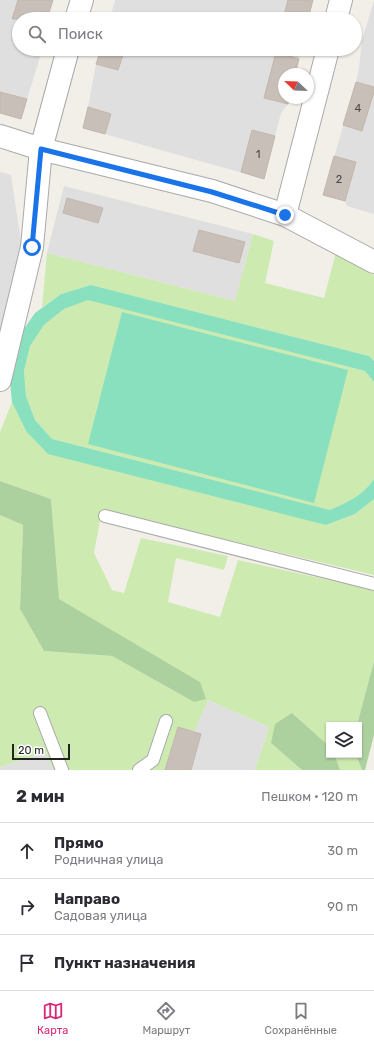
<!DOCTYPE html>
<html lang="ru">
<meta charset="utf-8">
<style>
body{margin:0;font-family:Rubik,sans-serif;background:#f7f7f7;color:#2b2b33}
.controls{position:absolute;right:12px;bottom:12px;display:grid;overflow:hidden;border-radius:0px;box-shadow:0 1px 3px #0004}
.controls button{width:36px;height:36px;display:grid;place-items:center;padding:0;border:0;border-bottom:1px solid #e1e1e2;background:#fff;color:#2b2b33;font:20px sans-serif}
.compass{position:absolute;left:278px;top:68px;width:36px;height:36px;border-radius:50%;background:#fff;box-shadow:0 1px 3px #0004;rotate:293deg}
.scale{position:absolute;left:12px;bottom:10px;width:58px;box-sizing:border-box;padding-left:4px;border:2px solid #222;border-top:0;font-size:11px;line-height:14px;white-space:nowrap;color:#222;-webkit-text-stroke:3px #fff;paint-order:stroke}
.stop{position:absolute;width:12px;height:12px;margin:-9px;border:3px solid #1a73e8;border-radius:50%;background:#fff}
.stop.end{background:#1a73e8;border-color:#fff;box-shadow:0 1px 4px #0008}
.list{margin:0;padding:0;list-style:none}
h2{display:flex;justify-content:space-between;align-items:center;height:52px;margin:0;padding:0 16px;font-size:17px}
h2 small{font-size:13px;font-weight:400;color:#7c7c81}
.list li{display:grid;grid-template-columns:26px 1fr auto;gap:12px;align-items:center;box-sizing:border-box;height:56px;padding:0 16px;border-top:1px solid #e1e1e2}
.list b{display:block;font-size:15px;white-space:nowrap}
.list p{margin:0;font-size:13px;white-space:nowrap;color:#7c7c81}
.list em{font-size:13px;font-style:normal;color:#7c7c81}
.icon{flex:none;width:22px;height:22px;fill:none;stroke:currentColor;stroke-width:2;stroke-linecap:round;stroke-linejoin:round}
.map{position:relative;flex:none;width:374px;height:770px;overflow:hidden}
.search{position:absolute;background:#fff;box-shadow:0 1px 3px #0004;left:12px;right:12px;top:12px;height:44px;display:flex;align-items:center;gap:10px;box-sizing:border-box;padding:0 14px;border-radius:22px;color:#7c7c81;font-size:15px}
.sheet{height:220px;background:#fff}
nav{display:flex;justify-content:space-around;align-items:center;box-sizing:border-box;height:56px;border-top:1px solid #e1e1e2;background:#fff;font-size:11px;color:#7c7c81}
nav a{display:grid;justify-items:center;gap:2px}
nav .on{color:#db2777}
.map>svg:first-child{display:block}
.residential{fill:#e0dfdf}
.grass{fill:#cdebb0}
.forest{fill:#add19e}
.pitch{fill:#88e0be}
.building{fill:#c7bfb8;stroke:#c4b6ab}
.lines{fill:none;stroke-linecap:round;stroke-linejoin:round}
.service-casing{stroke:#a9a9a9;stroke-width:14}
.minor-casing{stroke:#a9a9a9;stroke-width:24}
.service{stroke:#fff;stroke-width:12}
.minor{stroke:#fff;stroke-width:22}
.route{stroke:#1a73e8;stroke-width:5}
.labels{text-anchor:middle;stroke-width:3;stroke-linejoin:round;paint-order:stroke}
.number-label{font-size:11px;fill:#4b4948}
</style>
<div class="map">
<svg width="374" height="770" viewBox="0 0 374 770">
<rect width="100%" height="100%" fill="#f2efe9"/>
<path class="residential" d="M0 0H53L47 19H19V49H37L40 57 21 119 0 113Z
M115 0H313L308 19H110Z
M374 0V214L347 206 345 201 323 195 356 82 359 68 362 41Z
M101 49H301L295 74H284V98H289L288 104 281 113 264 179 83 128 88 107 96 64Z
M0 172 11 175 23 255 0 353Z
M64 186 253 234 235 301 47 253Z
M208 700 269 727 255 770H165L178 727 194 731Z
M46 752 53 770H0V767Z"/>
<path class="grass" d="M253 234 274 241 265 283 324 298 336 252 374 275V361L369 356 91 285 61 294 42 307 47 253 235 301Z
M88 299 365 371 374 382V479C364 495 346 503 330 510L52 439 35 420 26 396 24 371 30 346 44 325 64 309Z
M12 402 26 431 326 525 355 514 374 499V575L102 510 94 553 112 590 124 593 141 538 228 556 224 570 176 558 168 602 220 617 238 560 374 590V661L357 725H329V746L292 713 271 743 302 770H255L269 727 208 700 194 732 178 727 165 770H53L46 752 0 767V515L23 525 20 609 44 651 112 656 194 702 200 682 58 599 51 499 0 481V432Z
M335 755H356L362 770H340Z"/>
<path class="forest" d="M0 481 51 499 59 599 200 682 206 699 194 702 112 656 44 651 20 609 23 525 0 515Z
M374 661V735L365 770H362L356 755H359V725H357Z
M292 713 329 746V755H335L340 770H302L271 743 275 724Z"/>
<path class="pitch" d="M91 285 369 356 374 361V382L365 371 88 300 64 309 44 325 30 346 24 371 26 396 35 420 52 439 330 510C346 503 364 495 374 479V499L355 514 326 525 48 454 26 431 12 402 9 370 17 339 35 313 61 294Z
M122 312 348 370 314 503 88 444Z"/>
<path class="building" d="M18 0H53L47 19H12Z
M288 0H313L308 19H283Z
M101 49H125L118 70 96 64Z
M276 52 299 59 295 74H284V98H289L288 104 264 98Z
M356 82 374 87V92L362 131 343 125Z
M0 92 27 99 21 119 0 113Z
M88 107 111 114 105 134 83 128Z
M252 130 275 136 264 179 241 172Z
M334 156 356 162 345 201 323 195Z
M67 198 103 208 98 223 63 213Z
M199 230 245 242 239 263 193 251Z
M178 727 201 734 191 770H165Z"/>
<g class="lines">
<defs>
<path id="service" d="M105 516 374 584
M40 713 62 770
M139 770 153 760 166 721"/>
<path id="minor" d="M76 19 82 0
M336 19 341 0
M0 136 41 149 212 191 285 215 374 262
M285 215 328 49
M0 380 32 247 41 149 68 49"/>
</defs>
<use href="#service" class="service-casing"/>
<use href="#minor" class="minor-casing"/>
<use href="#service" class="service"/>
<use href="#minor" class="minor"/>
</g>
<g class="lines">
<path class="route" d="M32 247 41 149 212 192 285 215"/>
</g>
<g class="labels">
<g class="number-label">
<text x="358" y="112">4</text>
<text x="258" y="158">1</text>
<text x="339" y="183">2</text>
</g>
</g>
</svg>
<div class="controls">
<button><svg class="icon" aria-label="layers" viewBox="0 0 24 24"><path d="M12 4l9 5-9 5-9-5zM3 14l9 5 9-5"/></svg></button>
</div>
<svg class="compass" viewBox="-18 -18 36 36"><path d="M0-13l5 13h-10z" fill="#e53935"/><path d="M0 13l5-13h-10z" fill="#7c7c81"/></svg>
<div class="scale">20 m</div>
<div class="stop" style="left:32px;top:247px"></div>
<div class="stop end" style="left:285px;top:215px"></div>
<div class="search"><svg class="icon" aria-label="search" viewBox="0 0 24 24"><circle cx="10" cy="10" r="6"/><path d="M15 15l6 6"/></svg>Поиск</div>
</div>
<section class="sheet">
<h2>2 мин<small>Пешком · 120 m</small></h2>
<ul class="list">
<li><svg class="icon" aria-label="ahead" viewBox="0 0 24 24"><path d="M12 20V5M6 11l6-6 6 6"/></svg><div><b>Прямо</b><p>Родничная улица</p></div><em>30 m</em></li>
<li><svg class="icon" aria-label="right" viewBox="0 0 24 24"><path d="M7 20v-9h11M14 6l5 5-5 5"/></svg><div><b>Направо</b><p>Садовая улица</p></div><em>90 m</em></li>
<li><svg class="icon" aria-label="arrive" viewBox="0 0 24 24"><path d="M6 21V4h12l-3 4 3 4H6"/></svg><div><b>Пункт назначения</b></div></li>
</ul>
</section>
<nav>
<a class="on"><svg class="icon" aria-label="map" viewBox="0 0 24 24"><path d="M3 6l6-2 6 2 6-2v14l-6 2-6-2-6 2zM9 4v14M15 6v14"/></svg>Карта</a>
<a><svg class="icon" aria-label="directions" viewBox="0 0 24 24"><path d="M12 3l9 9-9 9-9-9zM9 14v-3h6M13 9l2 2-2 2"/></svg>Маршрут</a>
<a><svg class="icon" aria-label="saved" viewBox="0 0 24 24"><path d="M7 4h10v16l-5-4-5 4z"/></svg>Сохранённые</a>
</nav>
